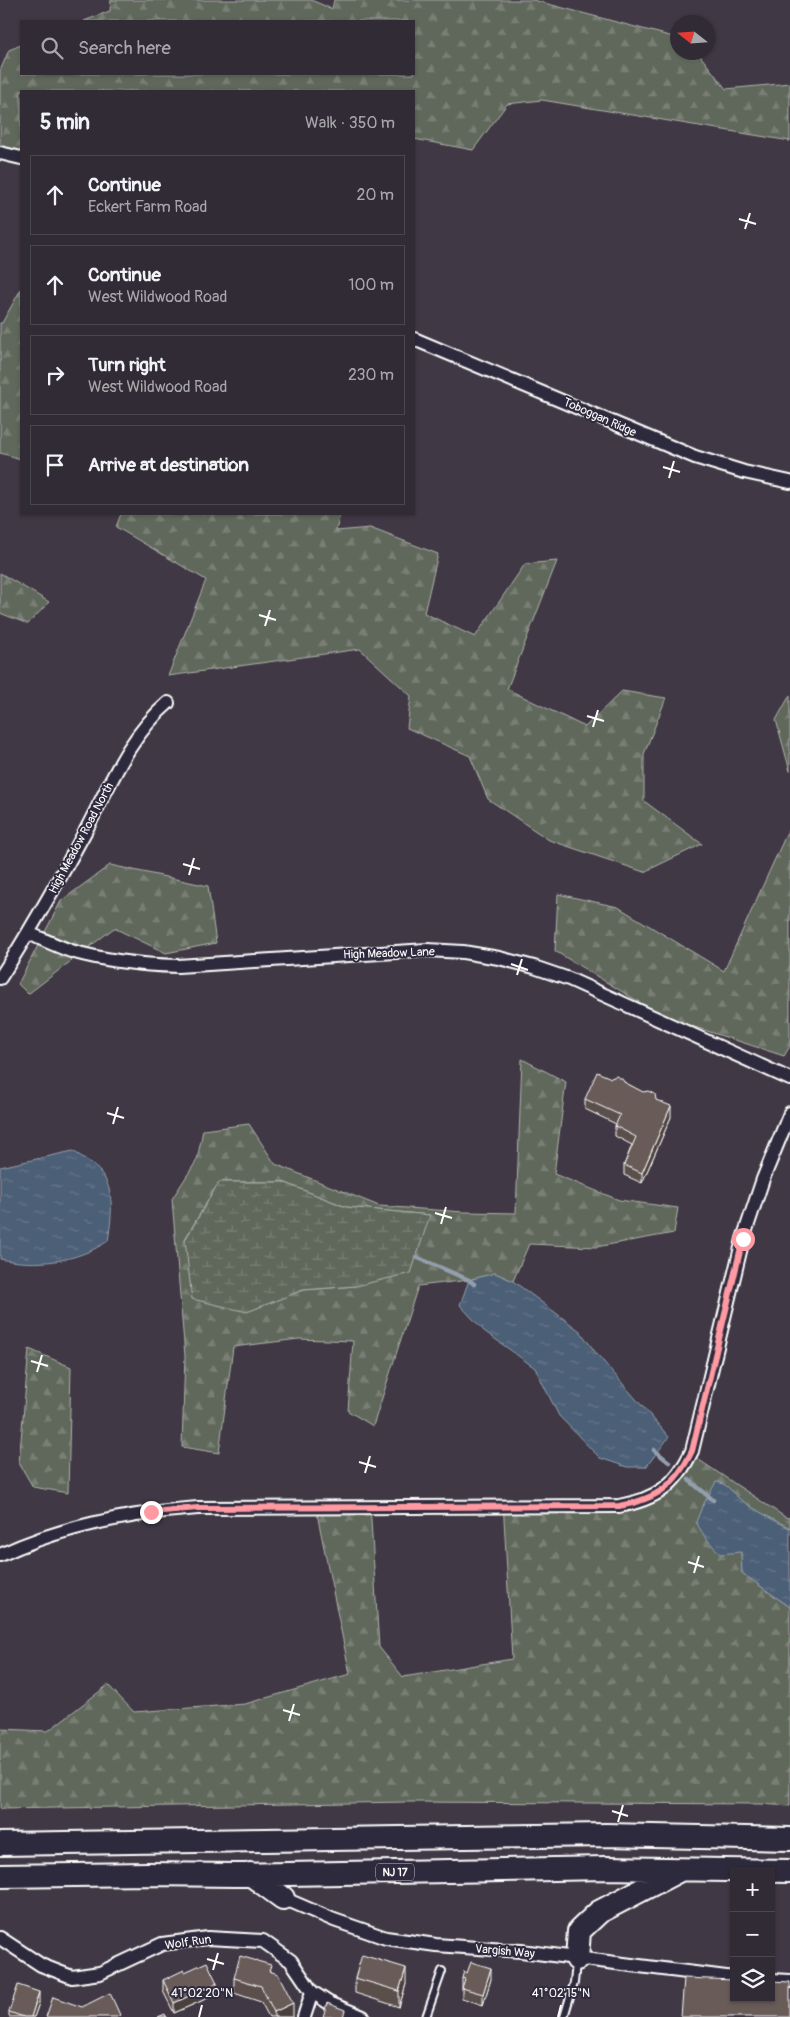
<!DOCTYPE html>
<meta charset="utf-8">
<style>
body{margin:0;font-family:Pangolin,sans-serif;background:#38333c;color:#f1f3f6}
.controls{position:absolute;right:15px;bottom:15px;display:grid;overflow:hidden;border-radius:0px;box-shadow:0 1px 4px #0004}
.controls button{width:45px;height:45px;display:grid;place-items:center;padding:0;border:0;border-bottom:1px solid #4b474f;background:#302b34;color:#f1f3f6;font:25px sans-serif}
.compass{position:absolute;left:670px;top:15px;width:45px;height:45px;border-radius:50%;background:#302b34;box-shadow:0 1px 4px #0004;rotate:287deg}
.stop{position:absolute;width:15px;height:15px;margin:-11px;border:4px solid #ff9aa2;border-radius:50%;background:#fff}
.stop.end{background:#ff9aa2;border-color:#fff;box-shadow:0 1px 5px #0008}
.list{margin:0;padding:0;list-style:none}
h2{display:flex;justify-content:space-between;align-items:center;height:65px;margin:0;padding:0 20px;font-size:21px}
h2 small{font-size:16px;font-weight:400;color:#a8a7ac}
.list li{display:grid;grid-template-columns:32px 1fr auto;gap:15px;align-items:center;box-sizing:border-box;height:80px;margin:0 10px 10px;padding:0 10px;border:1px solid #4b474f;border-radius:0px}
.list b{display:block;font-size:19px;white-space:nowrap}
.list p{margin:0;font-size:16px;white-space:nowrap;color:#a8a7ac}
.list em{font-size:16px;font-style:normal;color:#a8a7ac}
.icon{flex:none;width:28px;height:28px;fill:none;stroke:currentColor;stroke-width:2;stroke-linecap:round;stroke-linejoin:round}
.map{position:relative;flex:none;width:790px;height:2017px;overflow:hidden}
.search{position:absolute;background:#302b34;box-shadow:0 1px 4px #0004;left:20px;top:20px;width:395px;height:55px;display:flex;align-items:center;gap:12px;box-sizing:border-box;padding:0 18px;border-radius:0px;color:#a8a7ac;font-size:19px}
.panel{position:absolute;background:#302b34;box-shadow:0 1px 4px #0004;left:20px;top:90px;width:395px;height:425px;border-radius:0px}
.map>svg:first-child{display:block}
.forest{fill:url(#forest-firs);stroke:#b0b4ad;fill-rule:evenodd}
.wetland{fill:url(#wetland-marsh);stroke:#b0b4ad}
.water{fill:url(#water-ripples);stroke:#949fad}
.lines{fill:none;stroke-linecap:round;stroke-linejoin:round}
.stream{stroke:#949fad;stroke-width:4.5}
.lane-casing{stroke:#fff;stroke-width:10}
.street-casing{stroke:#fff;stroke-width:16}
.highway-casing{stroke:#fff;stroke-width:26}
.lane{stroke:#2f2a3d;stroke-width:6}
.street{stroke:#2f2a3d;stroke-width:12}
.highway{stroke:#2f2a3d;stroke-width:22}
.wall{fill:#5a4f4c;stroke:#fff}
.shaded-wall{fill:#4a403e;stroke:#fff}
.building{fill:#695c58;stroke:#fff}
.route{stroke:#ff9aa2;stroke-width:6}
.ticks{fill:none;stroke:#fff;stroke-width:2}
.labels{text-anchor:middle;stroke-width:4;stroke-linejoin:round;paint-order:stroke}
.shield{fill:#2f2a3d;stroke:#c1bfc5;stroke-width:1}
.shield-label{font-size:11px;font-weight:bold;fill:#fff}
.street-label{font-size:12px;fill:#fff;stroke:#2f2a3d}
.ticks-label{font-size:12px;text-anchor:middle;fill:#fff;stroke:#2f2a3d;stroke-width:4;stroke-linejoin:round;paint-order:stroke}
</style>
<div class="map">
<svg width="790" height="2017" viewBox="0 0 790 2017">
<defs>
<pattern id="forest-firs" width="22" height="20" patternUnits="userSpaceOnUse" patternTransform="scale(1.25)"><rect width="22" height="20" fill="#61685b"/><path d="M5 1l3.5 6h-7zM16 11l3.5 6h-7z" fill="#797f74"/></pattern>
<pattern id="wetland-marsh" width="20" height="14" patternUnits="userSpaceOnUse" patternTransform="scale(1.25)"><rect width="20" height="14" fill="#61685b"/><path d="M1 5h8M5 5V1M11 12h8M15 12V8" fill="none" stroke="#797f74"/></pattern>
<pattern id="water-ripples" width="26" height="14" patternUnits="userSpaceOnUse" patternTransform="scale(1.25)"><rect width="26" height="14" fill="#4c5f77"/><path d="M2 4q2-2 4 0t4 0M15 11q2-2 4 0t4 0" fill="none" stroke="#67778b"/></pattern>
</defs>
<rect width="100%" height="100%" fill="#403945"/>
<filter id="ink" filterUnits="userSpaceOnUse"><feTurbulence type="fractalNoise" baseFrequency=".02" numOctaves="2"/><feDisplacementMap in="SourceGraphic" scale="10" xChannelSelector="R" yChannelSelector="G"/><feConvolveMatrix kernelMatrix="1 2 1 2 8 2 1 2 1" color-interpolation-filters="sRGB"/></filter>
<g filter="url(#ink)">
<path class="forest" d="M111 0H311L332 9 334 0H533L677 38 678 52 698 53 726 89 790 83V141L542 100 507 104 473 150 414 139V91H21V156L0 151V71L9 50 21 45V74H414V21H84L110 11Z
M21 289V459L0 453V323H2Z
M121 514H340L336 531 370 528 438 554 424 613 475 637 525 564 557 561 507 689 585 727 622 691 666 698 644 754V801L702 844 644 872 549 840 488 799 470 756 407 728 411 696 360 649 168 676 206 580 116 527Z
M0 573 49 602 28 624 0 613Z
M790 695V771L776 720Z
M790 826V1046L784 1056 664 1017 555 951 558 894 618 907 724 971Z
M110 865 208 886 216 943 166 953 114 928 28 994 18 984 61 901Z
M522 1059 566 1082 554 1174 619 1200 678 1208 674 1233 596 1247 529 1244 513 1281 495 1273 469 1280 418 1286 373 1426 348 1411 353 1341 299 1339 233 1347 219 1453 182 1447 185 1356 172 1199 197 1160 203 1130 249 1124 275 1164 379 1206 464 1212 516 1213ZM219 1182H283L346 1207 430 1215 356 1286 303 1290 185 1239Z
M29 1349 71 1367 68 1493 33 1487 19 1463Z
M690 1454 785 1517 790 1518V1528C773 1520 757 1511 741 1501 731 1493 730 1485 717 1482L709 1496 741 1552 742 1573 790 1607V1806L760 1804 407 1802 0 1809V1729L48 1731 108 1685 134 1712 245 1704 350 1674 315 1504 370 1505 379 1647 403 1677 512 1659 503 1501 648 1498Z"/>
<path class="wetland" d="M219 1182H283L346 1207 430 1215 411 1273 356 1286 303 1290 247 1312 192 1299 185 1240Z"/>
<path class="water" d="M73 1151C82 1157 94 1164 101 1173 116 1191 111 1221 108 1241 77 1262 36 1267 0 1259V1167Z
M495 1273 513 1281 580 1331 596 1353 669 1437 646 1467H627L600 1458 559 1416 535 1368 484 1331 460 1305 469 1280Z
M716 1482C730 1484 731 1493 741 1500 757 1511 773 1520 790 1528V1607L742 1573 741 1552 720 1554 705 1537 696 1522 702 1507Z"/>
<g class="lines">
<path class="stream" d="M416 1257 469 1280 474 1284
M654 1450 669 1462
M689 1480 713 1500"/>
<defs>
<path id="lane" d="M426 2017 442 1971
M564 2017 574 1983 576 1963"/>
<path id="street" d="M0 153 21 158
M414 339 695 457 744 472 790 482
M28 933C42 939 57 946 71 951 106 961 142 965 178 966L427 950 463 952 499 958 534 967 569 979 790 1079
M0 978C31 930 59 880 86 830 110 785 128 737 168 703
M0 1555C63 1526 129 1513 198 1508L619 1506C657 1499 675 1486 692 1451L743 1239 763 1179 790 1113
M283 1898 334 1920 386 1938 436 1945 521 1951 734 1978
M0 1938 41 1965 72 1977 100 1973 162 1944 208 1938 263 1941 291 1961 312 1992 304 2017
M771 1980 790 1981
M312 1992 329 2003 363 2017"/>
<path id="highway" d="M0 1844 606 1835 790 1839
M250 1874 283 1898
M0 1876 148 1874 235 1875 606 1868 790 1871
M577 1959 579 1931 599 1912 678 1871"/>
</defs>
<use href="#lane" class="lane-casing"/>
<use href="#street" class="street-casing"/>
<use href="#highway" class="highway-casing"/>
<use href="#lane" class="lane"/>
<use href="#street" class="street"/>
<use href="#highway" class="highway"/>
</g>
<path class="wall" d="M611 1078 624 1082 656 1100 671 1117 642 1183 624 1175V1165L632 1145 615 1136V1126L616 1124 585 1109V1099Z
M271 1971 293 2017H269L261 2002 234 1993V1978Z
M185 1972 217 1994 174 2013 163 1991V1980Z
M355 1978 406 1984 399 2007 355 1993Z
M462 1978 491 1979 483 2005 462 1998Z
M39 2003 34 2017H9V2012Z"/>
<path class="shaded-wall" d="M671 1106V1117L642 1183V1173Z
M406 1968V1984L399 2007V1991Z
M491 1968V1979L483 2005V1994Z
M217 1983V1994L174 2013V2003Z
M39 1992V2003L34 2017H31Z
M293 2003V2017H274V2012Z"/>
<path class="building" d="M597 1072 611 1078 616 1076 622 1079 624 1082 643 1092 648 1091 655 1094 656 1100 671 1106 642 1173 624 1165 636 1137 615 1126 620 1115 585 1099Z
M362 1955 406 1968 399 1991 355 1978Z
M240 1956 271 1965 269 1971 278 1974 293 2003 274 2012 261 1986 234 1978Z
M207 1962 217 1983 174 2003 163 1980 184 1970 185 1972Z
M471 1962 491 1968 483 1994 462 1988 465 1979 462 1978 464 1971 467 1973Z
M684 1978 734 1980V1998H771V1981L790 1982V2017H681Z
M18 1985 39 1992 31 2017H24L9 2012Z
M110 1993 120 2015 117 2017H46L53 1997 82 2007Z
M327 2003 345 2010 343 2017H323Z
M165 2014 166 2017H158Z"/>
</g>
<g class="lines" filter="url(#ink)">
<path class="route" d="M151 1512 198 1508 619 1506C657 1499 675 1486 692 1451L743 1239"/>
</g>
<path class="ticks" d="M739 219 756 224M745 229 750 213M663 467 680 472M669 478 674 461M259 615 276 620M265 626 270 610M587 716 604 721M593 727 598 710M183 864 200 869M189 875 194 858M511 964 528 970M517 975 522 959M107 1113 124 1118M113 1124 118 1107M435 1213 452 1218M441 1224 446 1207M31 1361 48 1366M37 1372 42 1355M359 1462 376 1467M365 1473 370 1456M688 1562 704 1567M694 1573 699 1556M283 1710 300 1715M289 1721 294 1704M612 1811 628 1816M618 1822 623 1805M207 1959 224 1964M213 1970 218 1953M199 2017 202 2005M558 2017 561 2005"/>
<g class="labels">
<rect class="shield" x="376" y="1863.5" width="38" height="17" rx="4"/>
<g class="shield-label">
<text x="395" y="1876">NJ 17</text>
</g>
<g class="street-label">
<text transform="translate(600 417) rotate(24)" y="4">Toboggan Ridge</text>
<text transform="translate(81 838) rotate(-62)" y="4">High Meadow Road North</text>
<text transform="translate(389 953) rotate(-2)" y="4">High Meadow Lane</text>
<text transform="translate(188 1942) rotate(-8)" y="4">Wolf Run</text>
<text transform="translate(505 1951) rotate(5)" y="4">Vargish Way</text>
</g>
</g>
<g class="ticks-label">
<text x="202" y="1997">41°02'20"N</text>
<text x="561" y="1997">41°02'15"N</text>
</g>
</svg>
<div class="controls">
<button>+</button>
<button>−</button>
<button><svg class="icon" aria-label="layers" viewBox="0 0 24 24"><path d="M12 4l9 5-9 5-9-5zM3 14l9 5 9-5"/></svg></button>
</div>
<svg class="compass" viewBox="-18 -18 36 36"><path d="M0-13l5 13h-10z" fill="#e53935"/><path d="M0 13l5-13h-10z" fill="#a8a7ac"/></svg>
<div class="stop" style="left:743px;top:1239px"></div>
<div class="stop end" style="left:151px;top:1512px"></div>
<div class="search"><svg class="icon" aria-label="search" viewBox="0 0 24 24"><circle cx="10" cy="10" r="6"/><path d="M15 15l6 6"/></svg>Search here</div>
<section class="panel">
<h2>5 min<small>Walk · 350 m</small></h2>
<ul class="list">
<li><svg class="icon" aria-label="ahead" viewBox="0 0 24 24"><path d="M12 20V5M6 11l6-6 6 6"/></svg><div><b>Continue</b><p>Eckert Farm Road</p></div><em>20 m</em></li>
<li><svg class="icon" aria-label="ahead" viewBox="0 0 24 24"><path d="M12 20V5M6 11l6-6 6 6"/></svg><div><b>Continue</b><p>West Wildwood Road</p></div><em>100 m</em></li>
<li><svg class="icon" aria-label="right" viewBox="0 0 24 24"><path d="M7 20v-9h11M14 6l5 5-5 5"/></svg><div><b>Turn right</b><p>West Wildwood Road</p></div><em>230 m</em></li>
<li><svg class="icon" aria-label="arrive" viewBox="0 0 24 24"><path d="M6 21V4h12l-3 4 3 4H6"/></svg><div><b>Arrive at destination</b></div></li>
</ul>
</section>
</div>
